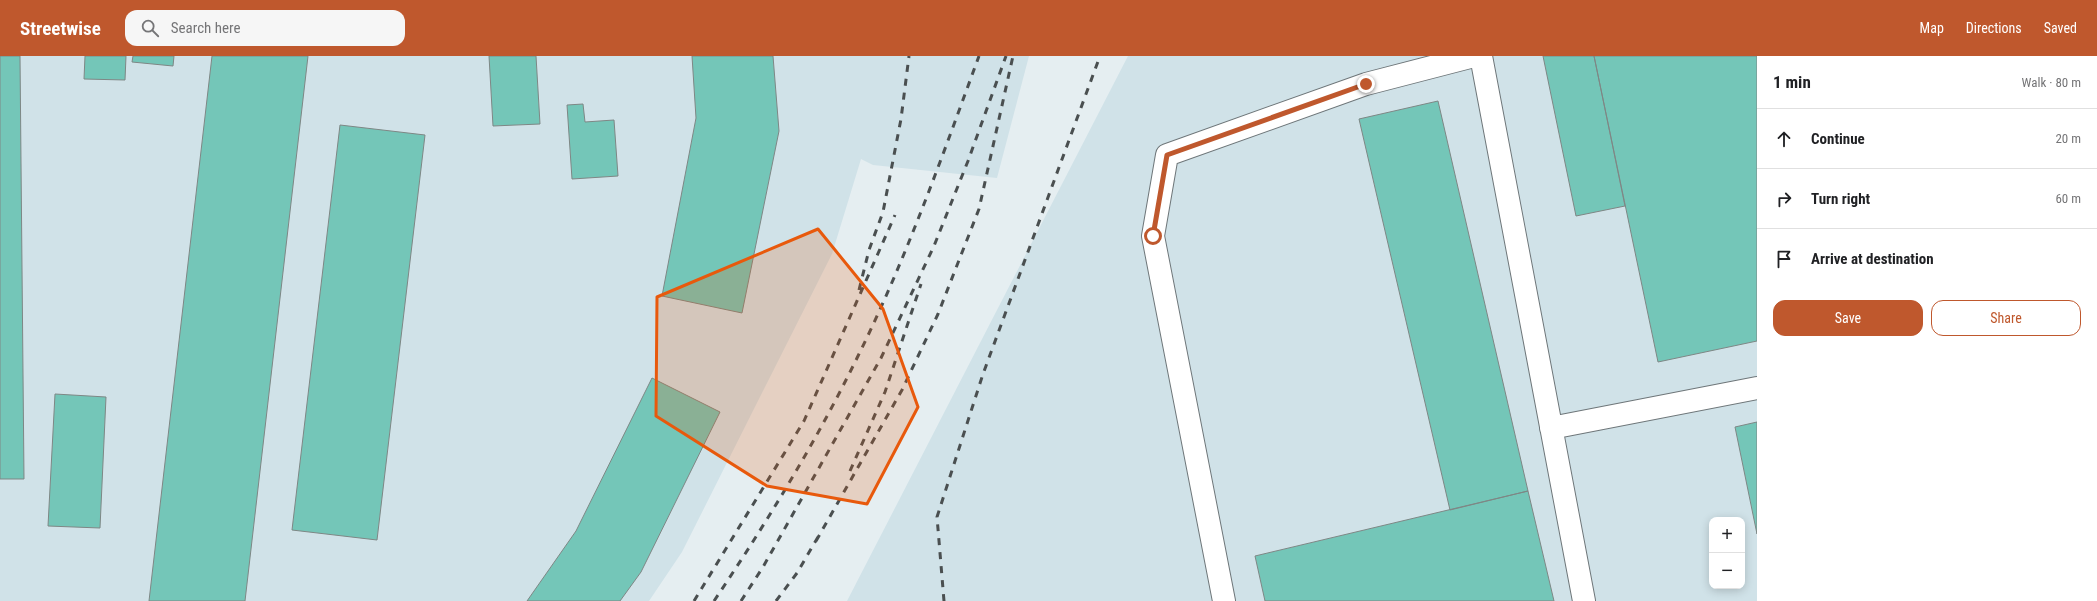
<!DOCTYPE html>
<meta charset="utf-8">
<style>
body{margin:0;font-family:"Roboto Condensed",sans-serif;background:#f6f6f6;color:#202124}
.controls{position:absolute;right:12px;bottom:12px;display:grid;overflow:hidden;border-radius:8px;box-shadow:0 2px 10px #0003}
.controls button{width:36px;height:36px;display:grid;place-items:center;padding:0;border:0;border-bottom:1px solid #e0e0e0;background:#fff;color:#202124;font:20px sans-serif}
.stop{position:absolute;width:12px;height:12px;margin:-9px;border:3px solid #bf582d;border-radius:50%;background:#fff}
.stop.end{background:#bf582d;border-color:#fff;box-shadow:0 1px 4px #0008}
.list{margin:0;padding:0;list-style:none}
h2{display:flex;justify-content:space-between;align-items:center;height:52px;margin:0;padding:0 16px;font-size:17px}
h2 small{font-size:13px;font-weight:400;color:#757577}
.list li{display:grid;grid-template-columns:26px 1fr auto;gap:12px;align-items:center;box-sizing:border-box;height:60px;padding:0 16px;border-top:1px solid #e0e0e0}
.list b{display:block;font-size:15px;white-space:nowrap}
.list em{font-size:13px;font-style:normal;color:#757577}
.actions{display:flex;gap:8px;padding:12px 16px}
.actions a{flex:1;padding:9px 0;border:1px solid #bf582d;border-radius:12px;text-align:center;font-size:14px;color:#bf582d}
.actions .main{background:#bf582d;color:#fff}
.icon{flex:none;width:22px;height:22px;fill:none;stroke:currentColor;stroke-width:2;stroke-linecap:round;stroke-linejoin:round}
.map{position:relative;flex:none;width:1757px;height:545px;overflow:hidden}
header{display:flex;align-items:center;gap:24px;box-sizing:border-box;height:56px;padding:0 20px;background:#bf582d;color:#fff}
header strong{font-size:19px}
nav{display:flex;gap:22px;margin-inline-start:auto;font-size:14px}
.search{width:280px;height:36px;background:#f6f6f6;display:flex;align-items:center;gap:10px;box-sizing:border-box;padding:0 14px;border-radius:12px;color:#757577;font-size:15px}
main{display:flex}
aside{flex:1;background:#fff}
.map>svg:first-child{display:block}
.built{fill:#d0e2e8;fill-rule:evenodd}
.building{fill:#74c6b8;stroke:#7e8785}
.lines{fill:none;stroke-linecap:round;stroke-linejoin:round}
.minor-casing{stroke:#6e7679;stroke-width:24}
.minor{stroke:#fff;stroke-width:22}
.rail{stroke:#4a4f50;stroke-width:3;stroke-dasharray:7 7;stroke-linecap:butt}
.route{stroke:#bf582d;stroke-width:5}
.marked{fill:#e8590c;fill-opacity:0.2;stroke:#e8590c;stroke-width:3;stroke-linejoin:round}
</style>
<header>
<strong>Streetwise</strong>
<div class="search"><svg class="icon" aria-label="search" viewBox="0 0 24 24"><circle cx="10" cy="10" r="6"/><path d="M15 15l6 6"/></svg>Search here</div>
<nav><a>Map</a><a>Directions</a><a>Saved</a></nav>
</header>
<main>
<div class="map">
<svg width="1757" height="545" viewBox="0 0 1757 545">
<rect width="100%" height="100%" fill="#e5eef1"/>
<path class="built" d="M0 0H1029L997 122 873 109 861 103 832 198 682 496 649 545H0Z
M1128 0H1757V545H847ZM1712 464H1742V530H1712Z"/>
<path class="building" d="M0 0H20L24 423H0Z
M85 0H126L125 24 84 23Z
M133 0H174L173 10 132 6Z
M212 0H308L245 545H149Z
M489 0H536L540 68 493 70Z
M692 0H773L779 75 742 257 662 240 696 62Z
M1543 0H1594L1625 150 1576 160Z
M1594 0H1757V285L1658 306Z
M1438 45 1528 435 1450 454 1359 63Z
M583 48 585 66 614 64 618 120 572 123 567 49Z
M340 69 425 79 377 484 292 474Z
M652 322 720 356 641 516 620 545H527L576 475Z
M55 338 106 341 100 472 48 470Z
M1757 366V478L1735 371Z
M1528 435 1554 545H1265L1255 500Z"/>
<g class="lines">
<defs>
<path id="minor" d="M1481 0 1584 545
M1551 372 1757 332
M1224 545 1153 180 1167 99 1366 28 1474 0"/>
</defs>
<use href="#minor" class="minor-casing"/>
<use href="#minor" class="minor"/>
<path class="rail" d="M859 234 869 194 883 156 901 63 909 0
M850 415 885 336 921 228
M816 485 902 334 938 258 979 153 1013 0
M694 545 804 365 895 159
M714 545C767 466 816 386 858 300 906 203 942 101 979 0
M741 545 763 511 881 302 934 190 968 105 1006 0
M776 545 797 517 818 481
M944 545 937 461 983 318 1100 0"/>
</g>
<g class="lines">
<path class="route" d="M1153 180 1167 99 1366 28"/>
</g>
<path class="marked" d="M818 173 883 253 918 351 867 448 767 430 656 360 657 241Z"/>
</svg>
<div class="controls">
<button>+</button>
<button>−</button>
</div>
<div class="stop" style="left:1153px;top:180px"></div>
<div class="stop end" style="left:1366px;top:28px"></div>
</div>
<aside>
<h2>1 min<small>Walk · 80 m</small></h2>
<ul class="list">
<li><svg class="icon" aria-label="ahead" viewBox="0 0 24 24"><path d="M12 20V5M6 11l6-6 6 6"/></svg><div><b>Continue</b></div><em>20 m</em></li>
<li><svg class="icon" aria-label="right" viewBox="0 0 24 24"><path d="M7 20v-9h11M14 6l5 5-5 5"/></svg><div><b>Turn right</b></div><em>60 m</em></li>
<li><svg class="icon" aria-label="arrive" viewBox="0 0 24 24"><path d="M6 21V4h12l-3 4 3 4H6"/></svg><div><b>Arrive at destination</b></div></li>
</ul>
<div class="actions"><a class="main">Save</a><a>Share</a></div>
</aside>
</main>
